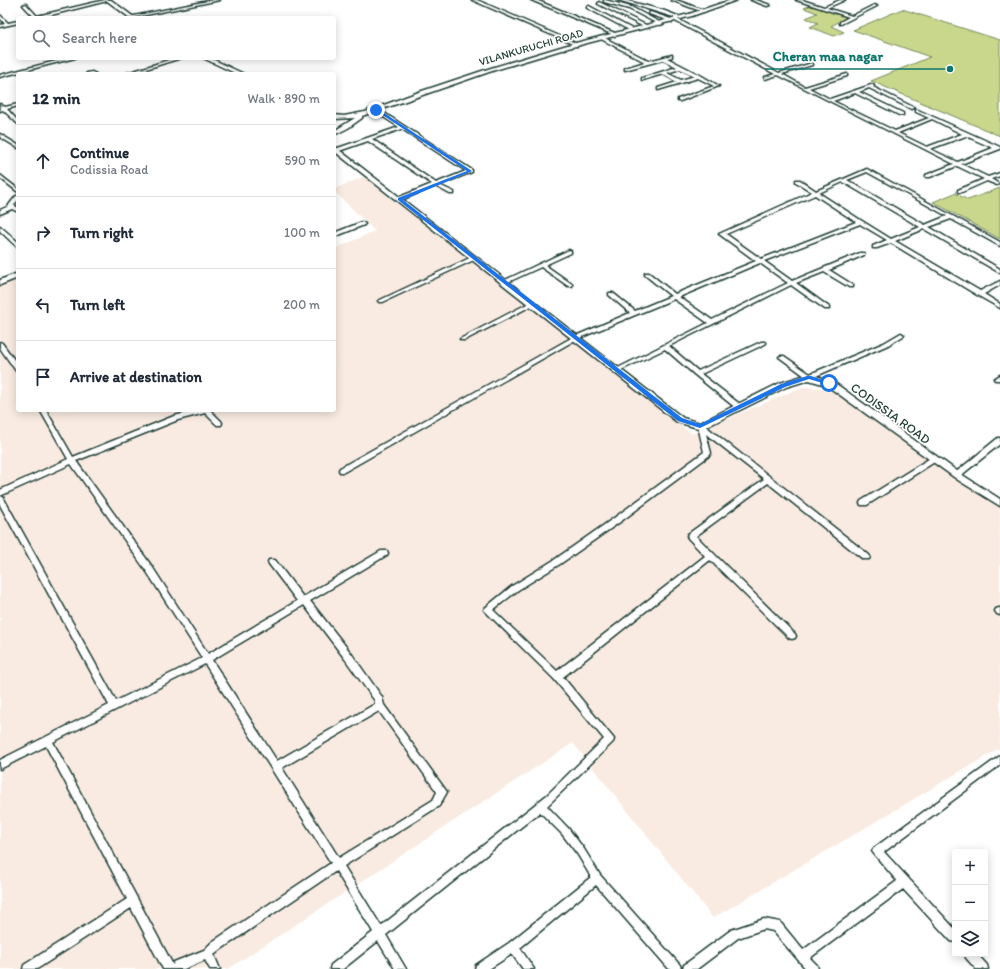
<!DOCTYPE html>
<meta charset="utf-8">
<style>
body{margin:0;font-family:Itim,sans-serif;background:#f6f6f7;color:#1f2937}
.controls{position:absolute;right:12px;bottom:12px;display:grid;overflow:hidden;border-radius:4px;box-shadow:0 2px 10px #0003}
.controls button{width:36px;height:36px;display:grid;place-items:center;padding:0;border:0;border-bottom:1px solid #e0e1e3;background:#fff;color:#1f2937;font:20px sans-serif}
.stop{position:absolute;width:12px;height:12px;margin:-9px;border:3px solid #1a73e8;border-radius:50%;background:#fff}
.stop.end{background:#1a73e8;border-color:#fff;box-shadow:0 1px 4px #0008}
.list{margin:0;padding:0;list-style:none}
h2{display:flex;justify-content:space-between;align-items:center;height:52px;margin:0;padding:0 16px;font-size:17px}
h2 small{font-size:13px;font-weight:400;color:#747a83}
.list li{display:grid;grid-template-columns:26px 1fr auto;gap:12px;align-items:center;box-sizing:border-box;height:72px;padding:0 16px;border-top:1px solid #e0e1e3}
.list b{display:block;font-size:15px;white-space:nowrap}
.list p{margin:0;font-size:13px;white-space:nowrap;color:#747a83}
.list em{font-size:13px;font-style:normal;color:#747a83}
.icon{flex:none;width:22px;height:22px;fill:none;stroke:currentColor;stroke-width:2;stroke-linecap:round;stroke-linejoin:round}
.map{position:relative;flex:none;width:1000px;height:969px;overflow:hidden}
.search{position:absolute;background:#fff;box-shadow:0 2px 10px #0003;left:16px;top:16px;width:320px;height:44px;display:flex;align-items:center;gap:10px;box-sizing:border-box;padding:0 14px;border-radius:4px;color:#747a83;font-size:15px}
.panel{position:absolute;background:#fff;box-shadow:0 2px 10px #0003;left:16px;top:72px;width:320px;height:340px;border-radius:4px}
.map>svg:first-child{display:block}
.built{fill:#f9ebe1}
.green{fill:#c8d78b;stroke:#748a60}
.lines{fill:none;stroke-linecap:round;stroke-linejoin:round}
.street-casing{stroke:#1f3d34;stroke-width:3}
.secondary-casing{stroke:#1f3d34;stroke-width:3}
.street{fill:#fff;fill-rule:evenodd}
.secondary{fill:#fff;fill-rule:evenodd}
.route{fill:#1a73e8}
.labels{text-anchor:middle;stroke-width:3.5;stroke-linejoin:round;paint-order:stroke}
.far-street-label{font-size:11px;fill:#1f3d34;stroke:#fff}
.street-label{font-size:13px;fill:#1f3d34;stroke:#fff}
.leader{fill:none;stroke:#0f766e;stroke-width:1.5}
.callout-dot{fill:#0f766e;stroke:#fff;stroke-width:1.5}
.callout-label{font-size:14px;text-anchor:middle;font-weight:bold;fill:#0f766e;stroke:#fff;stroke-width:3.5;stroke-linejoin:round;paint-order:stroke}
</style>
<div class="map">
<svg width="1000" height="969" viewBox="0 0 1000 969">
<rect width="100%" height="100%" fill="#fff"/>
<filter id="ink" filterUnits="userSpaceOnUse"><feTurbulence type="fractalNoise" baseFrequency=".025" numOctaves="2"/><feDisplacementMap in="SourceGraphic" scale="8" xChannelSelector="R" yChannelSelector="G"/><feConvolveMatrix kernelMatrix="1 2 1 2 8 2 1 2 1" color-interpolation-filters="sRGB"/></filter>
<g filter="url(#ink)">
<path class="built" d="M364 177 692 434 802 387 827 388 1000 504V748L713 918 573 743 228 969H0V285L18 277V410H334V249L375 231 334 191V189Z"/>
<path class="green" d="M811 5 848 17 831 26 844 32 834 36 810 27 818 23 806 18 817 13 804 8Z
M902 9 1000 40V136L871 81 930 57 853 30Z
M1000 188V239L933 202 955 193 968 200Z"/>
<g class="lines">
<defs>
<path id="street" d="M105 0H111L39 18H33L34 17 23 5 26 4 37 16Z
M213 0H220L131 18 129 17Z
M472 0H477L580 45 577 46Z
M531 0H536L617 34 614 35Z
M605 0 631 7 663 24 660 25 629 9 604 2V0Z
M618 0H624L662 10 683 18 680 19Z
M671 0H676L706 11 703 12Z
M751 0H756L770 5 767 6Z
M796 0H802L824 7 840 0H845L827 8 852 16 874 5 877 6 841 24H840V22L849 17Z
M599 2 648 26 649 27 646 28 598 4Z
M587 6H589L634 30 631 31 587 8Z
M650 12 674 20 675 21 672 22 649 14Z
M0 15 8 23 18 21V23L0 27V25L5 24 0 18Z
M675 19H677L779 73 812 63V65L782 74 805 87 847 74V76L809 88 830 99 871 85H873L874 86 873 87 915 108 911 109 869 88 859 92 903 113V115H899L855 93 833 101 895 131 929 118 916 112V110H918L1000 147V149L961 164 988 177 1000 173V176L991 179 999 184 997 185 987 181 962 192H958V190L984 179 957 166 930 177H926V175L954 164 778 75 765 79V77L775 74 675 21ZM932 119 962 134 927 147 898 133ZM966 136 993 148 958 162 930 149Z
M601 37H603L649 61 672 55V57L667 58 700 75 719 86 680 101H678V99L714 86 698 78 658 90V88L677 82 663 74 643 80H642V78L677 67 663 60 625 70V68L645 62 601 39ZM680 69 695 76 681 80 667 73Z
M68 58H75L0 77V75Z
M175 58H181L130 74H124Z
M92 72 96 74H86L87 73Z
M0 104 5 107 18 104V106L7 109 18 121V124L3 110 0 111 1 108Z
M374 109H378L472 170V172L439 185 454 192V194H450L435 186 401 200H397V198L432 184 368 141 339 151H335V149L399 127 374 111ZM402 129 466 171 436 183 372 139Z
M0 134 18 145V148L0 137Z
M867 169 1000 242V246L998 245 951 219 929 227 1000 269V273L924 229 895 241 980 291 1000 281V285L984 294 1000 304V308L977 295 891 243 877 248H873V246L887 240 860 224 764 261 792 281 860 253H864V255L829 270 853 285V287H849L824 272 796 283 829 307V309H825L791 285 669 346 698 371 761 342H765L766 343 765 344 701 374 741 405 742 407 741 409H737L695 375 665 349 619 371H615L614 370 708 323 674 299 577 339 344 472H340L339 470 340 468 573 337 630 313 609 295V293H613L635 311 671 296 645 275V273H649L675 294 756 261 719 234 812 192 796 182V180H800L816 191ZM867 172 947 216 925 225 847 180ZM843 182 920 227 891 239 862 221 819 193ZM815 195 856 222 761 259 726 234ZM760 263 788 283 712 320 679 297Z
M0 175 18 189V192L0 178Z
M16 196H18V200L14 205 18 208V212L12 209 0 214V210L9 206V205Z
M362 222 365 224 364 225 334 237V233Z
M0 226 18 242V247L16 246 0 231Z
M569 250 571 251V253L545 265 572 284V286H568L541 267 506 283 504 284 501 282Z
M474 256 477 258 476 259 383 302H379L378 301Z
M531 302 533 303V305L465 340H461L460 339Z
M901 333 904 335 903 336 888 345 809 379 779 357 780 356H784L810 374 884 343Z
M0 342 2 343 18 365V372L16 371 0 348Z
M1000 375V380H995L994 379Z
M40 410H46L73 457 174 416 198 410H210L221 421 222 423 221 425H217L205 413 178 420 76 461 153 568 208 654 297 601 269 564 268 562 269 560H275L303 597 381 551H387L388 553 387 555 310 601 351 653 382 697 384 705 447 792 439 806 344 866 381 926 547 795 604 739 554 679 484 610 485 608 512 586 554 560 614 518 704 452 698 426 699 424H703L869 555 870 557 869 559H863L768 483 696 536 795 634 796 636 795 638 792 639 789 638 710 560 563 677 614 739 613 742 547 806 568 828 584 849 600 875 680 965 681 969H669L596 885 520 948 534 969H523L512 954 489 969H475L476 965 509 943 591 877 578 855 562 834 540 812 386 935 406 969H395L378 941 343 969H330L331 965 373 932 336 871 220 950 214 955 220 969H210L205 960 184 969H163L131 908 37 969H23L24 965 127 899 46 746 0 769V760L109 705 0 505V496L3 497 116 701 202 658 147 572 71 464 0 496V490L68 459ZM706 434 764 479 688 534 687 536 688 538 705 556 557 671 493 610 518 590 560 564 620 522 710 455 711 453ZM304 605 345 659 375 701V704L277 761 212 660ZM205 664 331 863 212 942 204 950 174 962 173 965 53 742ZM379 711 437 792 433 800 339 858 282 768Z
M998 438H1000V444L959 477H955L954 475 955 473Z
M932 457H936L937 459 936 461 867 505H861L860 503 861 501Z
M999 608H1000V615L997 614 995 611 996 609Z
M1000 756V765L884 852 955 929V942L951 941 903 889 810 958 817 965 818 969H806L773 931 764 929 738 938 697 969H683L684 965 731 930 764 919 780 922 803 950 897 881 874 854 872 851 874 848Z
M965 954H977L987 965 988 969H976L966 958Z"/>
<path id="secondary" d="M106 0H111L135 18H130Z
M731 0H737L692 16 568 48 495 70 362 116V118L348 128 334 135V131L355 118 334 119V115L344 116 365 112 419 92 491 68 564 46 689 14Z
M203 58H210L244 74H237Z
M334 146 683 418 700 423 780 383 809 374 812 375 832 381 964 476 1000 499V506L958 480 826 385 809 380 786 387 704 428 701 429 677 422 334 151Z
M18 273V278L0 285V280Z"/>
</defs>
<use href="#street" class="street-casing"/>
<use href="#secondary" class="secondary-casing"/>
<use href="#street" class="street"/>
<use href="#secondary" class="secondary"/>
</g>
</g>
<path class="route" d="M375 109H378L472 171 403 200 682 418 700 424 781 384 807 376H811L832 383 829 385 809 379 785 387 700 428 678 421 398 200V198L467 171 375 110Z"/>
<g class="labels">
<g class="far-street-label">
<text transform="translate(531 47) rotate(-16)" y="4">VILANKURUCHI ROAD</text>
</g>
<g class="street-label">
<text transform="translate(891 413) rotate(36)" y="5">CODISSIA ROAD</text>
</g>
</g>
<path class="leader" d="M950 69L891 69H765"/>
<circle class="callout-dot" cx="950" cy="69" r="4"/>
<g class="callout-label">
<text x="828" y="61">Cheran maa nagar</text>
</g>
</svg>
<div class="controls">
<button>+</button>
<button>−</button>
<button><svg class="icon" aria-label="layers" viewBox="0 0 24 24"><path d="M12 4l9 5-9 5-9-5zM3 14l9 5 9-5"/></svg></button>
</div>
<div class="stop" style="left:829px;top:383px"></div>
<div class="stop end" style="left:376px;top:110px"></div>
<div class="search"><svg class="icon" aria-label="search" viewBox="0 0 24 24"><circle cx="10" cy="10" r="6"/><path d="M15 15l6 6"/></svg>Search here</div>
<section class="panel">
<h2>12 min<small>Walk · 890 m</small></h2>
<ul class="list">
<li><svg class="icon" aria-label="ahead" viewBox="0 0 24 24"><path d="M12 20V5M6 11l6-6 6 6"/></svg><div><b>Continue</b><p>Codissia Road</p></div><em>590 m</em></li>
<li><svg class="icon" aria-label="right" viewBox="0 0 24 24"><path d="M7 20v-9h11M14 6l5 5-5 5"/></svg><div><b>Turn right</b></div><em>100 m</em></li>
<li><svg class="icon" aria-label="left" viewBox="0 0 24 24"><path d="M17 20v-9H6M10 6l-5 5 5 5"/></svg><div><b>Turn left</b></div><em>200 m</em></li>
<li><svg class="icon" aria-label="arrive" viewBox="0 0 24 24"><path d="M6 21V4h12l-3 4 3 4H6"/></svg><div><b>Arrive at destination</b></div></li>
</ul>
</section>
</div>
